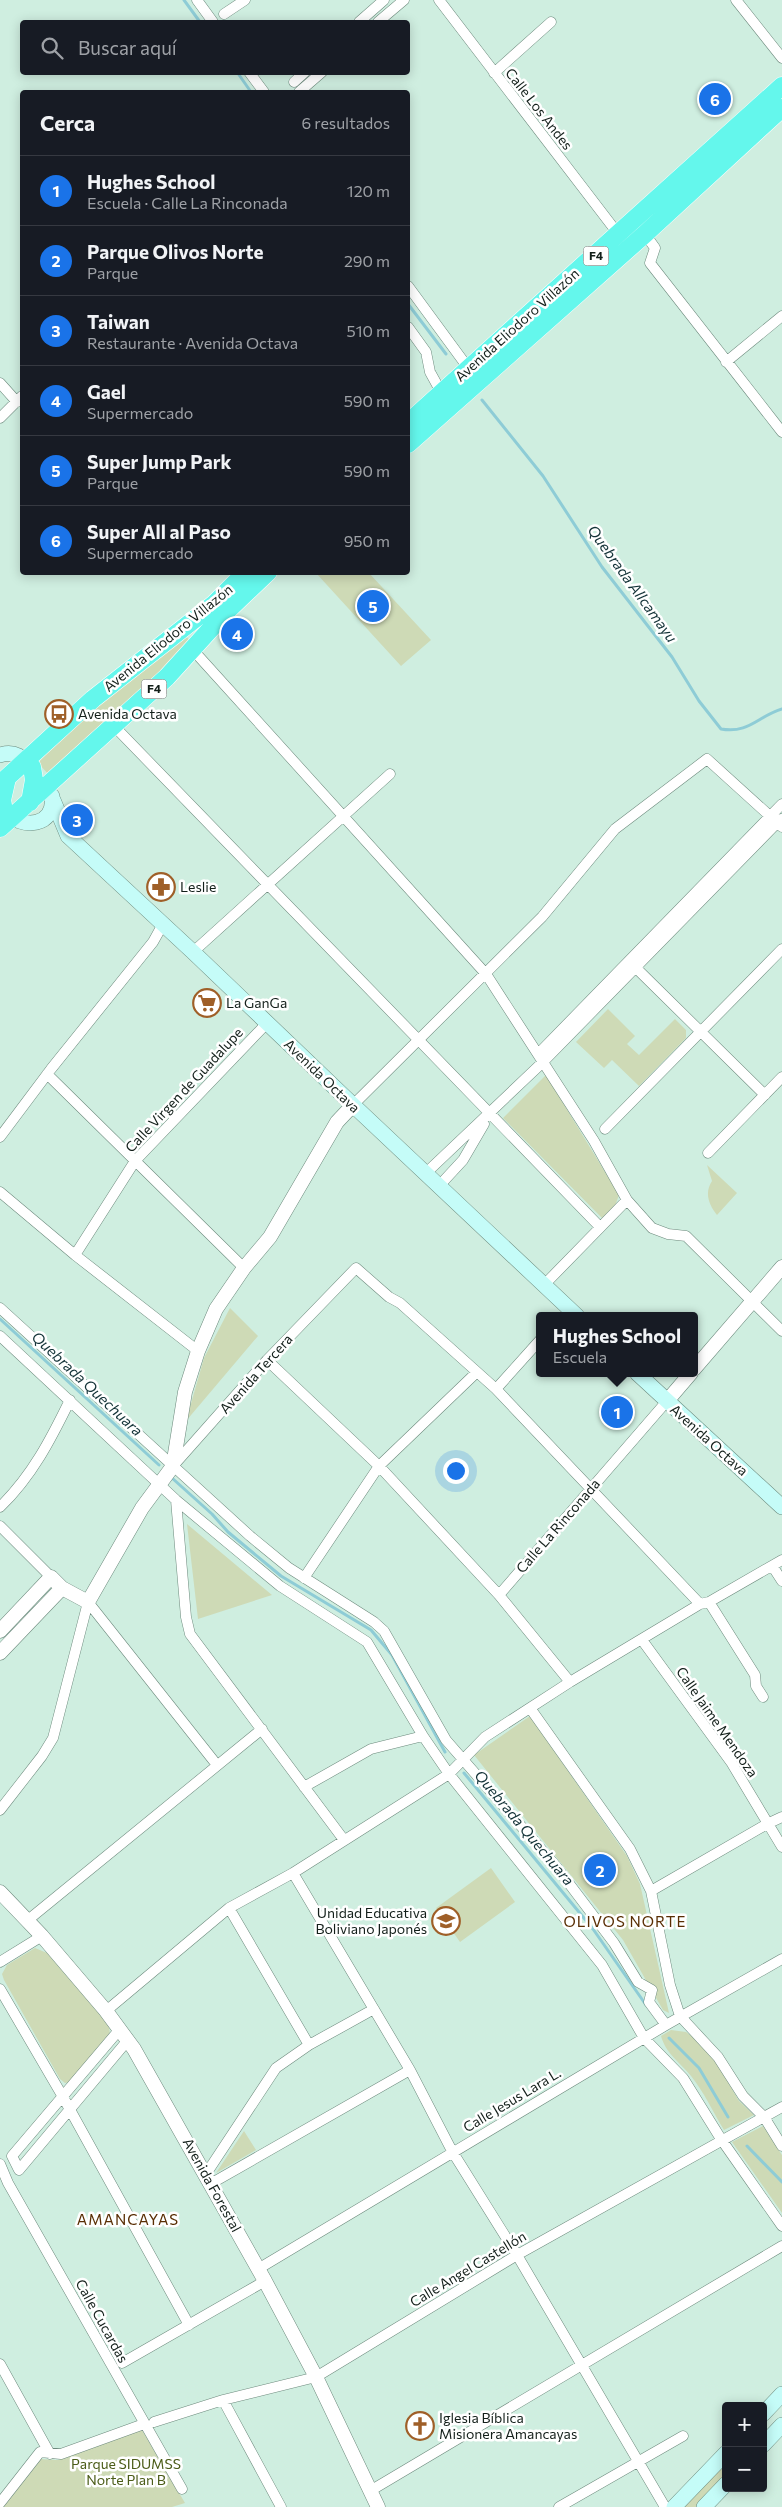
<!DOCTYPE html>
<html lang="es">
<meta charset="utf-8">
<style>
body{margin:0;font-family:Commissioner,sans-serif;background:#20242c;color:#f1f3f6}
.controls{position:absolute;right:15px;bottom:15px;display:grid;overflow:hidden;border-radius:5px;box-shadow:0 2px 12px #0003}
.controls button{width:45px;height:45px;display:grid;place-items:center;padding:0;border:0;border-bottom:1px solid #363941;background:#171b24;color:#f1f3f6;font:25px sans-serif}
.you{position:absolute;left:455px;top:1470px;width:18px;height:18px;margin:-12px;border:4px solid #fff;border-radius:50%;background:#1a73e8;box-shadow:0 0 0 8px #1a73e833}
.badge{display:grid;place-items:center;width:32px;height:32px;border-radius:50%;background:#1a73e8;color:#fff;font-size:16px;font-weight:700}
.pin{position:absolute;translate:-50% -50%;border:2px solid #fff;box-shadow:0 1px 5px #0006}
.popup{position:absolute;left:536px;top:1312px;width:162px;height:65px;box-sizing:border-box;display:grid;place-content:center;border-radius:5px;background:#171b24;filter:drop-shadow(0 1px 4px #0005);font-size:16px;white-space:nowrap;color:#9ea1a6}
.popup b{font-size:19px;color:#f1f3f6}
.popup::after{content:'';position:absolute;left:50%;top:100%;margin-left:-10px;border:10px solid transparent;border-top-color:#171b24}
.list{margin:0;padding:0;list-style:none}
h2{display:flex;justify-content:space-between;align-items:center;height:65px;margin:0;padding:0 20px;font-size:21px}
h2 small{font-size:16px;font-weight:400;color:#9ea1a6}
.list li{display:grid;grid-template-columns:32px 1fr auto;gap:15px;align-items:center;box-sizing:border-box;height:70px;padding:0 20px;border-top:1px solid #363941}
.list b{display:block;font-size:19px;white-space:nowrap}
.list p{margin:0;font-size:16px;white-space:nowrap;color:#9ea1a6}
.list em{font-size:16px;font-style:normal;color:#9ea1a6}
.icon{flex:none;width:28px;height:28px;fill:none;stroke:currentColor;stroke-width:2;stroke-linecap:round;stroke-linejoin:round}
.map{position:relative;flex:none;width:782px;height:2507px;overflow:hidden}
.search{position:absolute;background:#171b24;box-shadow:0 2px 12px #0003;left:20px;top:20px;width:390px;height:55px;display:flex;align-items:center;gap:12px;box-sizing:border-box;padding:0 18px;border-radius:5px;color:#9ea1a6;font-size:19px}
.panel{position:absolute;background:#171b24;box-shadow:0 2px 12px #0003;left:20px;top:90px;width:390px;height:485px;border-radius:5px}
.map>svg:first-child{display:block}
.green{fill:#cedab6}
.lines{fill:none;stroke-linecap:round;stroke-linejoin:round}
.stream{stroke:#8eccd6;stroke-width:3}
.minor-casing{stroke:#6d8a7d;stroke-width:11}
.tertiary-casing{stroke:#6d8a7d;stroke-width:15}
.secondary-casing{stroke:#6d8a7d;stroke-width:16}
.trunk-casing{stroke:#fff;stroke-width:19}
.minor{stroke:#fff;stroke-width:10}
.tertiary{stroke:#fff;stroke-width:14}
.secondary{stroke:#c5fcf8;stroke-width:15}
.trunk{stroke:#64f7ec;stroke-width:18}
.labels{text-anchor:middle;stroke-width:5;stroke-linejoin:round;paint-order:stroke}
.shield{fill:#fff;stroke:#5a625f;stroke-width:1}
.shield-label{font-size:12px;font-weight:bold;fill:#131f1a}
.street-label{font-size:14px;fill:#131f1a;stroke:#fff}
.poi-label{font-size:14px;fill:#131f1a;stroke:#fff;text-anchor:start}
.park-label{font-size:14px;fill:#4c5d19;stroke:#fff}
.water-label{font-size:15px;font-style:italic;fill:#143338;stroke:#fff}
.neighbourhood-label{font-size:15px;letter-spacing:1px;fill:#592e04;stroke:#fff}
</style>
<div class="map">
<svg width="782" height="2507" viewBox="0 0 782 2507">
<rect width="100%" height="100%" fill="#cfeee0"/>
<path class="green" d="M316 573H369L431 640 401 666Z
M185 635 191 642 50 776 38 763 81 717Z
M608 1009 635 1036 627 1044 639 1055 675 1019 686 1030V1038L639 1086 612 1060 604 1068 576 1042Z
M546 1075 619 1195 615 1206 602 1218 503 1118Z
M707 1165 737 1193 717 1215C709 1205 704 1193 712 1181Z
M230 1308 258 1336 186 1421 204 1358Z
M187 1524 272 1595 198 1619Z
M530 1716 627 1856 640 1884 669 2013 663 2010 623 1940 474 1755Z
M491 1868 515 1902 460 1942 436 1908Z
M35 1948 47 1953 109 2025 110 2035 71 2082 65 2083 60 2079 4 1980 2 1974 7 1965Z
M671 2030 686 2032 697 2040 714 2058 739 2101 754 2115 724 2130C713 2112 704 2092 691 2076 680 2062 666 2054 661 2036Z
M763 2126 782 2155V2213L732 2142Z
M244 2131 256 2150 216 2173Z
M142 2430 185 2503 172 2507H3L39 2459 58 2460Z
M726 2461V2476L696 2507H682Z"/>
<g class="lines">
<path class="stream" d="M184 0 200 22
M237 72 251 92
M408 304 446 354
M482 400 543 476 602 567 672 657 699 701 721 729C749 734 758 716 782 709
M0 1319 159 1465
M172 1478 212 1514 228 1532 281 1576 371 1630 392 1655 445 1752
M464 1773 593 1929 646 2005
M669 2038 699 2068 728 2117
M747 2146 782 2182"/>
<defs>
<path id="minor" d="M197 0 213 22
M439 0 619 235
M736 0 782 58
M224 14 245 0
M359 22 384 0
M378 22 404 0
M249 72 264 92
M494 73 551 22
M294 82 305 72
M299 92 322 72
M645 234 655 248 650 263 782 432
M408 286 469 369
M408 327 426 352 430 372 441 392
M726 362 782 316
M0 383 17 402
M0 418 22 396
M193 650 486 974 594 1141 627 1200 652 1228 668 1234 686 1236 782 1331
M114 726 600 1227
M193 952 390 774
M632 964 765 1095
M538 1054 782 804
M47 1074 244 1268
M353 1105 542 917 615 829 707 759 782 827
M605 1129 782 949
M0 1137 51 1069 153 942 163 924
M708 1153 782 1077
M426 1173 543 1062 781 819
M439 1186 463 1160 484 1124
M0 1192 75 1255 198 1351
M75 1255 135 1161 268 1022
M545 1284 627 1200
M0 1308 250 1536 289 1568 374 1622 384 1631 446 1740 555 1865 614 1943 638 1982 652 1990 649 2002 666 2025
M0 1336 176 1500 280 1586 367 1642 423 1736 449 1774 602 1965 644 2038 683 2078 721 2139 782 2226
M267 1360 379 1466 499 1595 570 1682
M496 1389 540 1340
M173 1466 267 1360 356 1268 389 1297 400 1303 496 1389 700 1604
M176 1500 186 1617 190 1634 344 1840
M0 1507C32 1476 51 1439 70 1400
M0 1526 51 1577
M773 1567 782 1581
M304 1578 379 1466 477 1372
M499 1595 667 1401
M88 1602 217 1765
M709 1602 755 1675 756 1686 763 1697
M642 1640 731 1762 782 1847
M530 1708 630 1849 651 1891 670 1985 680 2016 718 2057 743 2096 764 2117 782 2146
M304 1787 371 1749 423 1736
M0 1810 42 1756 53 1738 88 1602
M293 1873 410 2070 452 2151 517 2255 665 2507
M651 1891 767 1824 782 1817
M229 1908 309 2045
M28 1920 262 1729
M0 1962 42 1936
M0 1989 63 2097 189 2325
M106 2011 229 1908 293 1873 449 1774 485 1737 570 1682 700 1604 709 1602 782 1560
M120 2029 12 2156 19 2170 128 2040
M0 2164 8 2183 182 2489
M206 2174 276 2068 309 2045 374 2009
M212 2183 410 2070
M258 2269 666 2025 782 1959
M122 2363 265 2281
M0 2364 50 2454
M223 2400 281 2507
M154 2422 223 2400 316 2377 517 2255 782 2107
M370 2491 782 2246
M0 2503 40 2452 61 2454 144 2424
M559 2507 683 2436"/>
<path id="tertiary" d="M694 1369 782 1267
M667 1401 691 1373
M0 1631 51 1577 62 1588 88 1602 142 1508 173 1466 185 1392 198 1351 216 1309 244 1268 270 1237 337 1122 353 1105
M0 1653 62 1588
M0 1892 42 1936 106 2011 134 2049 265 2281 316 2377 378 2507"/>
<path id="secondary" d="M0 755C15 750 23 758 33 768
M53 800 68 836 193 952 353 1105 577 1316
M4 811C22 830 56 827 52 796
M637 1373 782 1507
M763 2414 782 2394
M763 2445 782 2425
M674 2507 726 2453
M704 2507 726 2484"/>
<path id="trunk" d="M408 423 782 86
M408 444 645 234 782 108
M0 784 93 699 214 604 246 572
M30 802 34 780 32 767
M4 811 2 800 7 778
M0 828 167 677 227 611 268 572"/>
</defs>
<use href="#minor" class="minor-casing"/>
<use href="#tertiary" class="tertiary-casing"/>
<use href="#secondary" class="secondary-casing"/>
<use href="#trunk" class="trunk-casing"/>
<use href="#minor" class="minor"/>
<use href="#tertiary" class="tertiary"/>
<use href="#secondary" class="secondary"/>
<use href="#trunk" class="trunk"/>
</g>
<defs>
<symbol id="bus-ring" viewBox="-11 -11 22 22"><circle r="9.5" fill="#fff" stroke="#9f5f28" stroke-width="1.5"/><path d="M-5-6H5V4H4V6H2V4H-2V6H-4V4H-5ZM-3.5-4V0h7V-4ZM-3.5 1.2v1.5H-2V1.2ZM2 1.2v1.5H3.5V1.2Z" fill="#9f5f28"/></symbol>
<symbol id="pharmacy-ring" viewBox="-11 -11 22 22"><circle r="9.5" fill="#fff" stroke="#9f5f28" stroke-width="1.5"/><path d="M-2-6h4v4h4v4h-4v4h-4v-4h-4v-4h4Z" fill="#9f5f28"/></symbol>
<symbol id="supermarket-ring" viewBox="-11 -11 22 22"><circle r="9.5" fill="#fff" stroke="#9f5f28" stroke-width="1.5"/><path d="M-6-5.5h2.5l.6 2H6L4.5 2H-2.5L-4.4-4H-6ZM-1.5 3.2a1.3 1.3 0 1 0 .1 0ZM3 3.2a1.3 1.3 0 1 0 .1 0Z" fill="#9f5f28"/></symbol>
<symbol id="school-ring" viewBox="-11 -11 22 22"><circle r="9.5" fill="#fff" stroke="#9f5f28" stroke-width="1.5"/><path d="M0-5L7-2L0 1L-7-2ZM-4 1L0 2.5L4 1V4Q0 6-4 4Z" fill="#9f5f28"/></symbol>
<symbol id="church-ring" viewBox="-11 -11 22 22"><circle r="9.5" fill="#fff" stroke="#9f5f28" stroke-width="1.5"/><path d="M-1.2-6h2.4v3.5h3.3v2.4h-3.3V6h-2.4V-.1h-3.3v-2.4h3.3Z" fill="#9f5f28"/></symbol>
</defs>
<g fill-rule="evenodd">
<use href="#bus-ring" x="43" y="698" width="32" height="32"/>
<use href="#pharmacy-ring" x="145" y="871" width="32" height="32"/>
<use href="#supermarket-ring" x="191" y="987" width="32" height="32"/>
<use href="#school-ring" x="430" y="1905" width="32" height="32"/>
<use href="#church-ring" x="404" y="2410" width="32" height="32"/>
</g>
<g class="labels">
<g class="shield">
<rect x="583.5" y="246.5" width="25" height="19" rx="4"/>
<rect x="141.5" y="679.5" width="25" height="19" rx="4"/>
</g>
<g class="shield-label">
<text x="596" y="260">F4</text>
<text x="154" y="693">F4</text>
</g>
<g class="street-label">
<text transform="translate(539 109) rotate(52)" y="5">Calle Los Andes</text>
<text transform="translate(517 325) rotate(-42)" y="5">Avenida Eliodoro Villazón</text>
<text transform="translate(168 638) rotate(-39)" y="5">Avenida Eliodoro Villazón</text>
<text transform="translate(322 1076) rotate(44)" y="5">Avenida Octava</text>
<text transform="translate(184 1090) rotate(-47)" y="5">Calle Virgen de Guadalupe</text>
<text transform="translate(256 1374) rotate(-48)" y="5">Avenida Tercera</text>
<text transform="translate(709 1440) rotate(42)" y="5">Avenida Octava</text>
<text transform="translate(558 1526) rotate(-49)" y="5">Calle La Rinconada</text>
<text transform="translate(717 1722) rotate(55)" y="5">Calle Jaime Mendoza</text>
<text transform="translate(512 2100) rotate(-31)" y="5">Calle Jesus Lara L.</text>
<text transform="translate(212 2185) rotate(61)" y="5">Avenida Forestal</text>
<text transform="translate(468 2269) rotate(-31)" y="5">Calle Angel Castellón</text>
<text transform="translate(102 2321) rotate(61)" y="5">Calle Cucardas</text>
</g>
<g class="poi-label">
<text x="78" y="719">Avenida Octava</text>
<text x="180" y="892">Leslie</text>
<text x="226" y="1008">La GanGa</text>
<text x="427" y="1918" text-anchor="end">Unidad Educativa<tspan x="427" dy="16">Boliviano Japonés</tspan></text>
<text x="439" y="2423">Iglesia Bíblica<tspan x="439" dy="16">Misionera Amancayas</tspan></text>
</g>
<g class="park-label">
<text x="126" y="2469">Parque SIDUMSS<tspan x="126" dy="16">Norte Plan B</tspan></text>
</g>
<g class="water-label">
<text transform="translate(632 584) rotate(54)" y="5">Quebrada Allcamayu</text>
<text transform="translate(87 1384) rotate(43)" y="5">Quebrada Quechuara</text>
<text transform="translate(524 1828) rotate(50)" y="5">Quebrada Quechuara</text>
</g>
<g class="neighbourhood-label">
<text x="625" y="1927">OLIVOS NORTE</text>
<text x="128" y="2225">AMANCAYAS</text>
</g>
</g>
</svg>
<div class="controls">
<button>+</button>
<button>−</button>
</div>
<div class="you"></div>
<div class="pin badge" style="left:617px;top:1412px">1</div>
<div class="popup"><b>Hughes School</b>Escuela</div>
<div class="pin badge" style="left:600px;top:1870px">2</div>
<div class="pin badge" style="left:77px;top:820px">3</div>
<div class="pin badge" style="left:237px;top:634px">4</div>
<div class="pin badge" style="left:373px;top:606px">5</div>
<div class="pin badge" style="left:715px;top:99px">6</div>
<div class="search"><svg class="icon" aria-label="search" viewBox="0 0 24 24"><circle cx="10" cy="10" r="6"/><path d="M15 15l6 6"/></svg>Buscar aquí</div>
<section class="panel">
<h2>Cerca<small>6 resultados</small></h2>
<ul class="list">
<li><span class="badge">1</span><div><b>Hughes School</b><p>Escuela · Calle La Rinconada</p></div><em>120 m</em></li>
<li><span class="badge">2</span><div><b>Parque Olivos Norte</b><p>Parque</p></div><em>290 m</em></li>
<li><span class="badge">3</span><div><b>Taiwan</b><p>Restaurante · Avenida Octava</p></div><em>510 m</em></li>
<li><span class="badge">4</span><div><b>Gael</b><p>Supermercado</p></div><em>590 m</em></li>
<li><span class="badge">5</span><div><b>Super Jump Park</b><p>Parque</p></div><em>590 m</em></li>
<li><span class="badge">6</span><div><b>Super All al Paso</b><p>Supermercado</p></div><em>950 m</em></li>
</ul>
</section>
</div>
